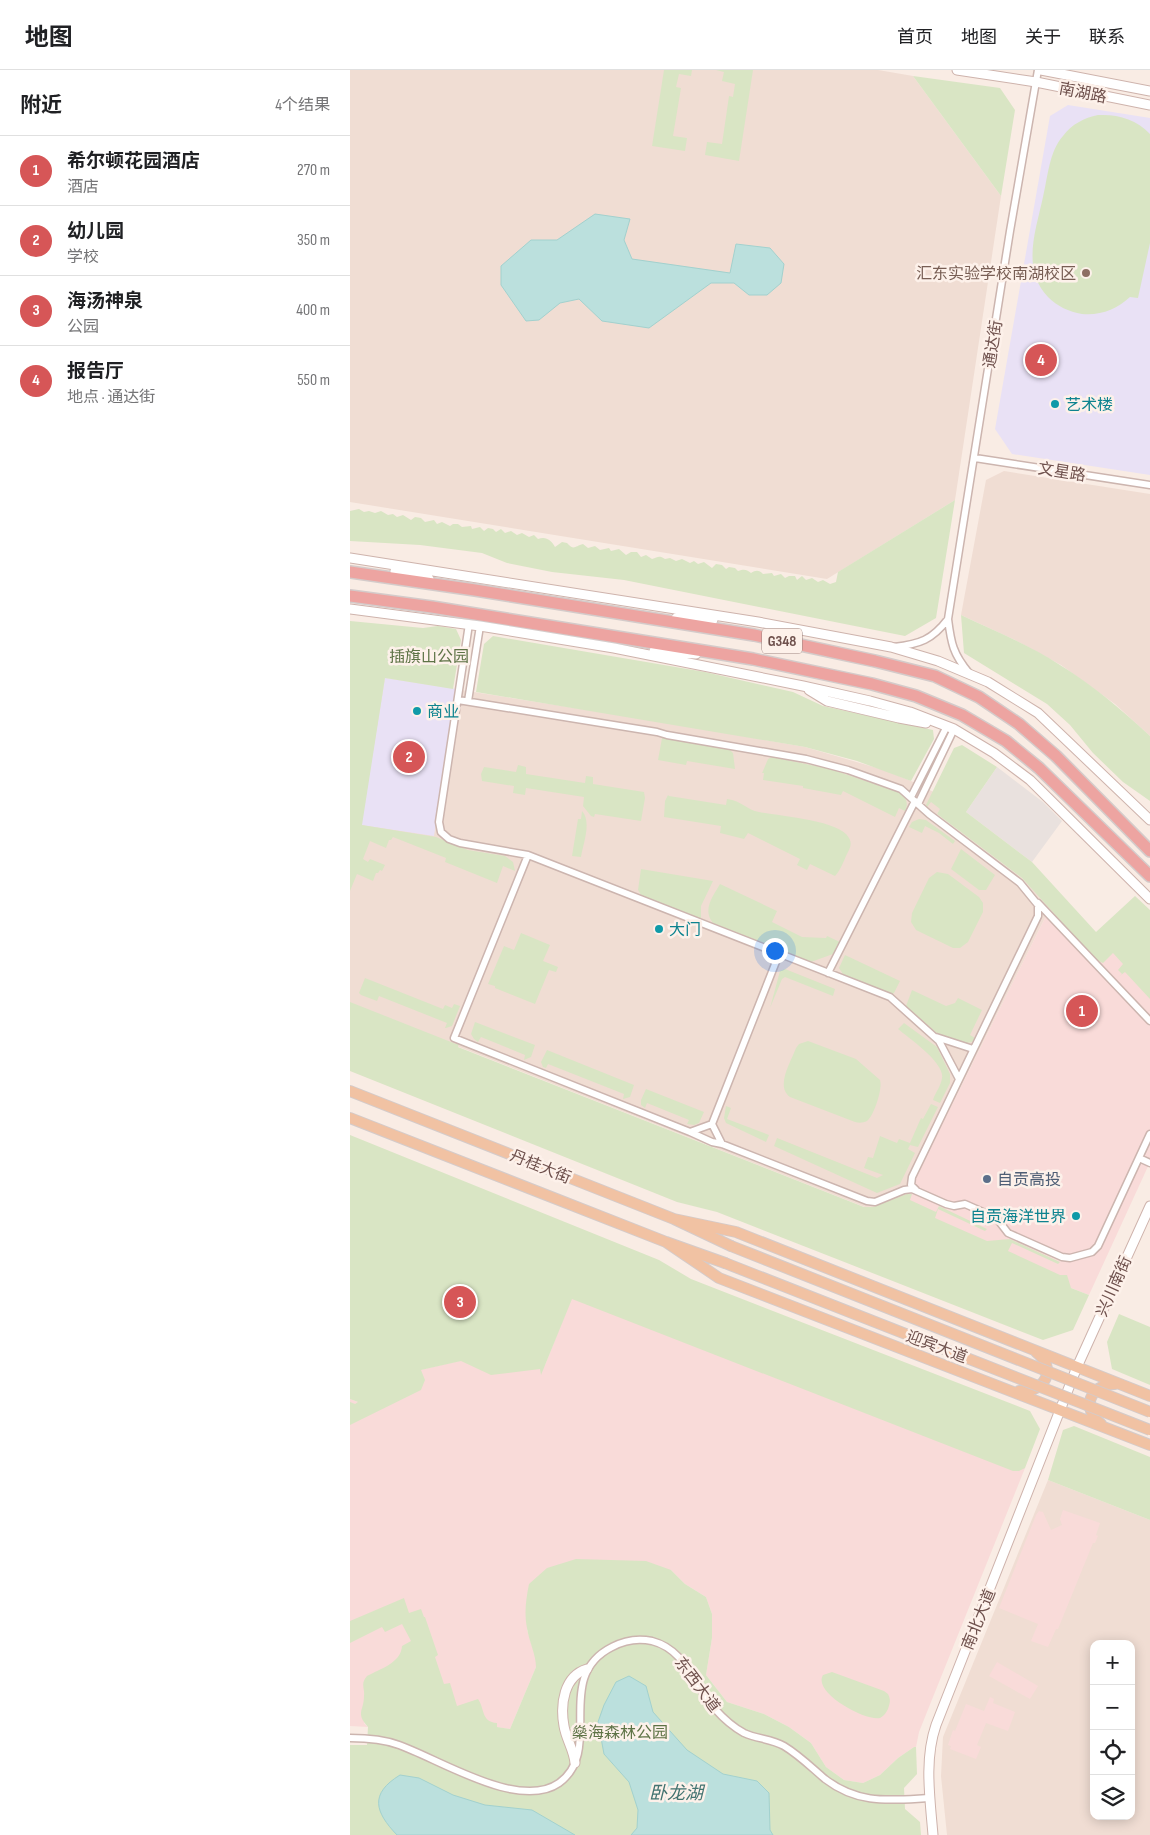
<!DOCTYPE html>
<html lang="zh">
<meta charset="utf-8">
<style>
body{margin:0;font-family:"Sofia Sans Condensed","Noto Sans SC",sans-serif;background:#f6f6f6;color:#202124}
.controls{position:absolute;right:15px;bottom:15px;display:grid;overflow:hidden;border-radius:10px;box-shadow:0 2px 12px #0003}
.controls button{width:45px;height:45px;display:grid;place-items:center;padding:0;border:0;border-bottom:1px solid #e0e0e0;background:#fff;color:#202124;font:25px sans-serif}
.you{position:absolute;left:424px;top:880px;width:18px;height:18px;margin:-12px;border:4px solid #fff;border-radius:50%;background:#1a73e8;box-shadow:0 0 0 8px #1a73e833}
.badge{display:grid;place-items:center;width:32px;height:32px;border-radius:50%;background:#d65657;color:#fff;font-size:16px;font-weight:700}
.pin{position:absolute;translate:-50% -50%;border:2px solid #fff;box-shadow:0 1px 5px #0006}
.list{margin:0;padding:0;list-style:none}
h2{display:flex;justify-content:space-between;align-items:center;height:65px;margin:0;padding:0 20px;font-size:21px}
h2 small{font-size:16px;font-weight:400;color:#757577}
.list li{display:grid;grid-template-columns:32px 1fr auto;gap:15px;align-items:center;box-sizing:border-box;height:70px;padding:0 20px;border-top:1px solid #e0e0e0}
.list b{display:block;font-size:19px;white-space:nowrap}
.list p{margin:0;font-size:16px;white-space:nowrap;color:#757577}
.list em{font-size:16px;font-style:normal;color:#757577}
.icon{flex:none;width:28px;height:28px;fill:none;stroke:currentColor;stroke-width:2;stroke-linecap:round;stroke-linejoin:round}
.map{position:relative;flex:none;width:800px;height:1765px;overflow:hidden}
header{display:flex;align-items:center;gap:30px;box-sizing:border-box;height:70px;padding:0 25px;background:#fff;border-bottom:1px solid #e0e0e0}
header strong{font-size:24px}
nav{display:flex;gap:28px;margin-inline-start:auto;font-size:18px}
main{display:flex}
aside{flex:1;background:#fff}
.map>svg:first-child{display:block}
.residential{fill:#f0ddd3;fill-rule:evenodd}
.commercial{fill:#f9dbd9}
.industrial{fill:#e9e1de}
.education{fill:#e9e1f5}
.green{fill:#d9e5c4}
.water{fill:#bbe0dd;stroke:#a2d1ce}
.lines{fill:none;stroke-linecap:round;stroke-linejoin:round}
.street-casing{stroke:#ccb5af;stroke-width:9}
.secondary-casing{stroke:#ceb3ac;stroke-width:11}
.primary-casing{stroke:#d4cbca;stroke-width:12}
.highway-casing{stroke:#d4cbca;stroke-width:14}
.street{stroke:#fff;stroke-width:6}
.secondary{stroke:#fff;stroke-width:9}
.primary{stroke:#f1c2a3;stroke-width:10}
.highway{stroke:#eda4a1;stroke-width:11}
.primary-bridge-casing{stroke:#d4cbca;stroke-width:12;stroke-linecap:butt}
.primary-bridge{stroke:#f1c2a3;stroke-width:10}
.education-dot{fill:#8d6e63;stroke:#fdf1ea;stroke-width:2}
.culture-dot{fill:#0f9aa8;stroke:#fdf1ea;stroke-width:2}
.service-dot{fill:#5c6f8a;stroke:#fdf1ea;stroke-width:2}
.labels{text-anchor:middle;stroke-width:5;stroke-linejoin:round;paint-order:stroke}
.shield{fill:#fdf1ea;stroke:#9a817c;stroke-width:1}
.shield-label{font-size:15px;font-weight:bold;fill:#6f514d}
.street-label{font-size:16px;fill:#6f514d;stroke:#fdf1ea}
.education-label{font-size:16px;fill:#785e54;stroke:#fdf1ea;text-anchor:end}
.culture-label{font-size:16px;fill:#0d838f;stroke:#fdf1ea;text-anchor:start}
.park-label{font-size:16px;fill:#5e7346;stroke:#fdf1ea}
.service-label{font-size:16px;fill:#4e5e75;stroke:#fdf1ea;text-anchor:start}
.water-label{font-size:18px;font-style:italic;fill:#427370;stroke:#fdf1ea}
</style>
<header>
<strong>地图</strong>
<nav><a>首页</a><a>地图</a><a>关于</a><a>联系</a></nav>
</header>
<main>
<aside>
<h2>附近<small>4个结果</small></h2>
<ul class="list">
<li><span class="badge">1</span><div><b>希尔顿花园酒店</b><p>酒店</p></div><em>270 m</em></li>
<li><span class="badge">2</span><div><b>幼儿园</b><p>学校</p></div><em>350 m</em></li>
<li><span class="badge">3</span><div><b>海汤神泉</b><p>公园</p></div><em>400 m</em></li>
<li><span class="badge">4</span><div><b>报告厅</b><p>地点 · 通达街</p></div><em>550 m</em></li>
</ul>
</aside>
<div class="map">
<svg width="800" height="1765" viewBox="0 0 800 1765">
<rect width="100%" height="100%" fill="#f9ece4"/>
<path class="residential" d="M0 0H528L563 6 651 126 605 430 477 509 0 432Z
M654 401 800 424V666L765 634 711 595 665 570 611 545 636 410Z
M35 608 314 652 455 677 534 700 561 711 598 729 587 744 672 808 700 838 545 1149 0 934V811Z
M698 1410 800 1450V1765H597L591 1706 593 1667ZM744 1574H781V1746H744Z"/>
<path class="commercial" d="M700 838 746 890 750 892 766 878 800 915V1092L739 1225 545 1149Z
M224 1222 675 1398 577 1642 569 1662 566 1677H564L548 1688 530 1705 513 1713 494 1710 476 1697 461 1673 439 1657 414 1644 377 1632 356 1605 362 1568V1544L356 1527 335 1514 321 1500 177 1560 186 1588V1597L160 1659 131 1655 76 1619 14 1653 18 1657 0 1656V1329L8 1332 70 1300 156 1280 195 1295Z
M713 1440 750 1453 746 1465 748 1466 745 1473H743L708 1559H706L698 1577 681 1571 688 1554 649 1538 686 1445 689 1441 693 1442 701 1460 712 1455 710 1449Z
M647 1592 688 1616 680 1629 639 1606Z
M640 1627 644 1629 643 1633 665 1642 658 1661 636 1653 627 1675 631 1677 626 1689 600 1679 601 1676 598 1675 603 1660 605 1661 616 1634 634 1641Z"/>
<path class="industrial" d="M647 697 693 732 712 751 682 792 616 742Z"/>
<path class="education" d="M718 35 800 48V405L662 384 645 359 700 46Z
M35 608 107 619 84 766 11 755Z"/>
<path class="green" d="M314 0H342L341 6 329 4 326 17 331 18 323 66 337 68 335 81 302 76Z
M366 0H403L389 91 355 85 357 72 372 74 379 26 383 27 385 14 372 11 374 2Z
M563 6 650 18 665 40 651 126Z
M748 45C768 44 786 49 800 64V173L788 228 780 227C767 239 750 246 732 244 719 242 707 236 698 227 671 199 686 160 693 127 698 106 699 82 713 66 722 54 734 48 748 45Z
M605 430 586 548 555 566 274 510 202 502 157 493 132 483 70 475 0 471V441L9 439 14 442 19 441 25 443 31 441 38 445 43 444 47 447 53 445 61 450 65 447 71 448 75 452 84 450 87 454 92 452 100 456 103 454H108L112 457 121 456 122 459 130 457 134 461 138 458 143 459 146 462 151 459 155 463 161 461 167 465 172 463 179 467 184 465 188 469C196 466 201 470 205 477L212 472 217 473C224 481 225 476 233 474L238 478 245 476 250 480 259 478 261 481 269 479 276 485 281 482H287L291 487 296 485 302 489C308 487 309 485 315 489L320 488 326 491 332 489 340 493 344 491 348 494 354 492 362 498 366 494 372 495 376 499 379 497 385 498 388 501C394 499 396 499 401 503 406 500 409 500 413 504L422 503 424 506 431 504 435 508 439 506H445L447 510 452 506 456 510 462 508 468 512 473 510 480 514 486 512 488 502Z
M611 545C645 561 679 575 710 595 743 615 772 640 800 666V731L773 712 743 683 720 655 697 634 614 583Z
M0 551 73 558 88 556 106 559 111 570 103 619 35 608 12 755 86 767 118 780 155 786 163 792 165 801 153 796 147 813 95 792 96 788 43 767 41 770H39L36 778 20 771 13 789 18 792 20 789 35 795 32 801 30 800 28 803H26L23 811 7 804 0 821Z
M143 566 355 602 443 622 473 636 583 660 584 669 561 711 507 691 455 677 126 622 134 574Z
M312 668 380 680 383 683 385 699 337 691 336 695 308 690Z
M612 675 647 697 616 742 682 792 746 862 785 826 800 840V929L775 902 767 908 772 904 768 900 773 894 763 883 753 893 746 890 672 808 587 744 590 739 581 732 577 737 576 735 604 678Z
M422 687 480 699 548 722C556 726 559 733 555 741L549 738 545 747 493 721 491 725 453 718V716L413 710 414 703H412L413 701 418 689Z
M168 695 176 697V704L235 713 236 706 243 707V714L294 722 295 728 291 751 245 744 244 747 241 746 233 736 234 727 176 718 175 725 163 723 164 716 132 711 131 704 134 697 166 702Z
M318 725 319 726 376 735 377 729C392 731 397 740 409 742 428 746 490 750 499 768 503 775 499 780 496 786 493 793 490 801 485 806L460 794 457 800 447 795 450 789 398 763 394 769 370 763 371 756 314 747 315 731Z
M232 741C242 752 233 774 231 787L222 786 228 749H231Z
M569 749 576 750 605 771 603 774 589 763 575 756 572 763 559 757 562 752Z
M611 779 645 805 636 820H629L601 799Z
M291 799 363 811 351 836V849L291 825 288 820Z
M587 802 598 804 629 827 633 833V842L618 872 610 878H603L566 860 561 852 562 843 579 808Z
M370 814 427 841 422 852 452 867 476 868 477 866 490 872 483 884 461 892 363 853C352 840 363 826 370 814Z
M171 863 200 875 193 891 208 897 206 902 199 900 185 934 145 918V916L138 914 154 876 164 880Z
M495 885 550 911 544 923 542 924 493 904 489 898Z
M435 899 485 919 483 926 435 907 432 909 420 938 430 901Z
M15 908 93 939 95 935 102 938 104 934 110 936 102 956 96 958H95L97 953 29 926 27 931 11 925 9 923Z
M562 920 596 936 605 933 608 928 632 940 620 965 625 968 622 972 617 973 588 964 556 936Z
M0 932 106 974 107 973H109L108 977 514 1137H523L557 1124H562L560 1130 586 1142 589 1136 637 1159 635 1161 588 1139 585 1148 637 1171 660 1169 710 1192 708 1194 662 1173 658 1181 710 1205H717L721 1218 739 1225 723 1260 693 1270 367 1142 327 1132 0 1001Z
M125 952 185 975 181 987 174 990 175 985 131 967 128 972 124 969 121 964Z
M554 953 587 977 600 1004V1013L590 1033 583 1030C585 1023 591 1016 592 1008 595 993 559 968 548 959Z
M458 971 506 989 530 1010C533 1018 524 1046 517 1051 513 1053 509 1053 505 1052L440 1027C425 1016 441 992 446 978L449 974Z
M197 980 284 1015 280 1027 273 1029 274 1024 198 994 196 998 193 997 191 992Z
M296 1019 354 1042 349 1053 344 1055 337 1054 339 1050 297 1033 295 1038 291 1035V1030Z
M581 1034 588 1037 568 1077 560 1075 558 1079 565 1083 550 1114 527 1123 424 1076 427 1068 527 1108 533 1105 514 1098 518 1087 523 1088 530 1066 547 1073 549 1069 560 1073 571 1048 573 1049Z
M376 1036 381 1038 377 1049 419 1065 416 1072 376 1053 374 1048Z
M0 1065 309 1190 341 1209 680 1341 690 1359 675 1398 669 1401H663L222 1229 191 1305 190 1299 141 1305 111 1291 71 1300 75 1310 71 1320 0 1355V1332L5 1334 8 1332 0 1329Z
M769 1244 800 1257V1315L762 1299 757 1272Z
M724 1356 800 1387V1450L698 1410 713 1360Z
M226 1489 296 1491 321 1500 335 1514 356 1527 362 1544V1568L356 1605 377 1632 414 1644 439 1657 461 1673 476 1697 494 1710 513 1713 530 1705 548 1688 564 1677H566L567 1704 554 1718 555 1739 570 1752 571 1765H0V1675H17L18 1657C5 1643 14 1641 14 1626 15 1618 10 1614 17 1606 30 1599 51 1593 52 1576L61 1571 52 1554 35 1562 32 1557 0 1573V1551L54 1528 59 1543 71 1539 74 1547H75L88 1585 85 1587 94 1614 100 1613 107 1636 128 1629C135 1639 131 1652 147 1653V1657L160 1659 186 1597C186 1584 179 1572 177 1558 174 1543 176 1529 179 1514L197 1498Z
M482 1602 534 1621 538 1624C541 1630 540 1633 538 1639 536 1643 534 1646 530 1648 517 1652 462 1623 473 1605Z"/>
<path class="water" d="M245 144 280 149 274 170 282 189 380 203 386 174 420 178 434 194 431 213 417 225H399L384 213H361L299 258 252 251 229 229 210 233 189 250 176 251 151 215V196L181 170H207Z
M279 1606 296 1616 303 1642 337 1680 373 1704 407 1711 419 1723 420 1760 423 1765H281L287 1758 288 1740 279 1712 254 1684 248 1652 254 1635 266 1612Z
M50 1705 69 1708 103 1725 135 1735 182 1740 225 1765H47C25 1742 19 1724 50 1705Z"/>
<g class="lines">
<defs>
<path id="street" d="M625 388 800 415
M598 549 660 161 688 0
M119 554 89 752 91 762 99 769 110 773 178 785 540 927 589 971 609 1009
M544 577C570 574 582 570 598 549 601 573 603 584 619 603
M108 630 307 662 317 665 456 689 498 700 551 719 579 744 670 813 688 835V846L562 1107 561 1115 566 1120
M118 631 130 556
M561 727 597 656
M568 734 604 659
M178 785 104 968 340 1062 362 1072 372 1074 517 1131 525 1132 554 1120 562 1119 596 1134 604 1136 615 1134 642 1146 648 1150 658 1163 712 1187 720 1188 742 1182 748 1176 800 1064
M688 833 800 951
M478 903 565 731
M586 967 623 979
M362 1054 372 1074
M340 1062 362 1054 429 884
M789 1088 800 1093
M0 1668C17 1668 33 1669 49 1675 89 1689 169 1741 209 1713 255 1680 202 1607 262 1577 275 1570 288 1568 302 1571 337 1580 343 1616 365 1639 373 1648 383 1657 394 1663 407 1669 422 1669 434 1676 449 1685 462 1698 475 1709 509 1735 540 1730 580 1728"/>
<path id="secondary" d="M607 0 686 12 800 35
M691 0 800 21
M0 488 408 552 541 577 588 591 638 612 688 643 800 750
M45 501 79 509
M0 539 130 556 264 578 453 616 520 631 560 642 604 659 644 683 680 710 800 829
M326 548 363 550
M304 581 346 584
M459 620 477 631 549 648 576 653
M225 1693C224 1680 216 1669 214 1656 210 1634 214 1606 237 1599
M583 1765C580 1728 574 1690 586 1655L727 1297 800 1136"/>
<path id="primary" d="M0 1021 324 1149 381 1176
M0 1048 316 1172 375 1193
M324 1149 386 1162 800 1326
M316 1172 369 1208 800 1375
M669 1321C695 1323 708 1299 686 1282
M751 1354C731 1338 739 1315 765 1314"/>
<path id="highway" d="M0 502 125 520 404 565 525 591 585 606 629 627 669 654 706 686 800 781
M0 526 82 537 403 589 522 614 566 626 612 645 656 671 689 698 800 806"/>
</defs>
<use href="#street" class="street-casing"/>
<use href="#secondary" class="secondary-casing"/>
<use href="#primary" class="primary-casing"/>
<use href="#highway" class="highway-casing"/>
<use href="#street" class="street"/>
<use href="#secondary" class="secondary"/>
<use href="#primary" class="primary"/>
<use href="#highway" class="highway"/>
<defs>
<path id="primary-bridge" d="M381 1176 800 1342
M375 1193 800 1360"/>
</defs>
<use href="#primary-bridge" class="primary-bridge-casing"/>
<use href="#primary-bridge" class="primary-bridge"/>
</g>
<circle class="education-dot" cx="736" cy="203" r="5"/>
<g class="culture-dot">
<circle cx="705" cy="334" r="5"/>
<circle cx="67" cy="641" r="5"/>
<circle cx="309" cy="859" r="5"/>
<circle cx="726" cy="1146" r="5"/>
</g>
<circle class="service-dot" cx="637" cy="1109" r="5"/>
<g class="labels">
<rect class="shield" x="412" y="558.5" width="40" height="25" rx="4"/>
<g class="shield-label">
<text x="432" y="576">G348</text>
</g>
<g class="street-label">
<text transform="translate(733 22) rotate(11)" y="6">南湖路</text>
<text transform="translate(642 274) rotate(-81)" y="6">通达街</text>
<text transform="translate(712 401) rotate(9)" y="6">文星路</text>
<text transform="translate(191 1096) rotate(22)" y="6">丹桂大街</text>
<text transform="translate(763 1216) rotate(-66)" y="6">兴川南街</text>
<text transform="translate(587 1276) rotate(21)" y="6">迎宾大道</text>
<text transform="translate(628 1549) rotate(-68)" y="6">南北大道</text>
<text transform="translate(348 1614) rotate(53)" y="6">东西大道</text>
</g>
<g class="education-label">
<text x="726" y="209">汇东实验学校南湖校区</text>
</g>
<g class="culture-label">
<text x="715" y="340">艺术楼</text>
<text x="77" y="647">商业</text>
<text x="319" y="865">大门</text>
<text x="716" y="1152" text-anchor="end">自贡海洋世界</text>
</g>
<g class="park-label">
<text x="79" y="592">插旗山公园</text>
<text x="270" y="1668">燊海森林公园</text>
</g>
<g class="service-label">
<text x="647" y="1115">自贡高投</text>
</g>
<g class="water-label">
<text x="326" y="1729">卧龙湖</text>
</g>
</g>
</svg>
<div class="controls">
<button>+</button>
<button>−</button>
<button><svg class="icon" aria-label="locate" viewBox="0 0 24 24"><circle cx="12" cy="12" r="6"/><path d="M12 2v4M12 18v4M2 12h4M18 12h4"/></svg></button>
<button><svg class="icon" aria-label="layers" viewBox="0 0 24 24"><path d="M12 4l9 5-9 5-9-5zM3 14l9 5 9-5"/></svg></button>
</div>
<div class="you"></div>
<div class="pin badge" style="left:732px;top:941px">1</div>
<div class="pin badge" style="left:59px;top:687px">2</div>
<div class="pin badge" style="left:110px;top:1232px">3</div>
<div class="pin badge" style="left:691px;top:290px">4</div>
</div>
</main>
